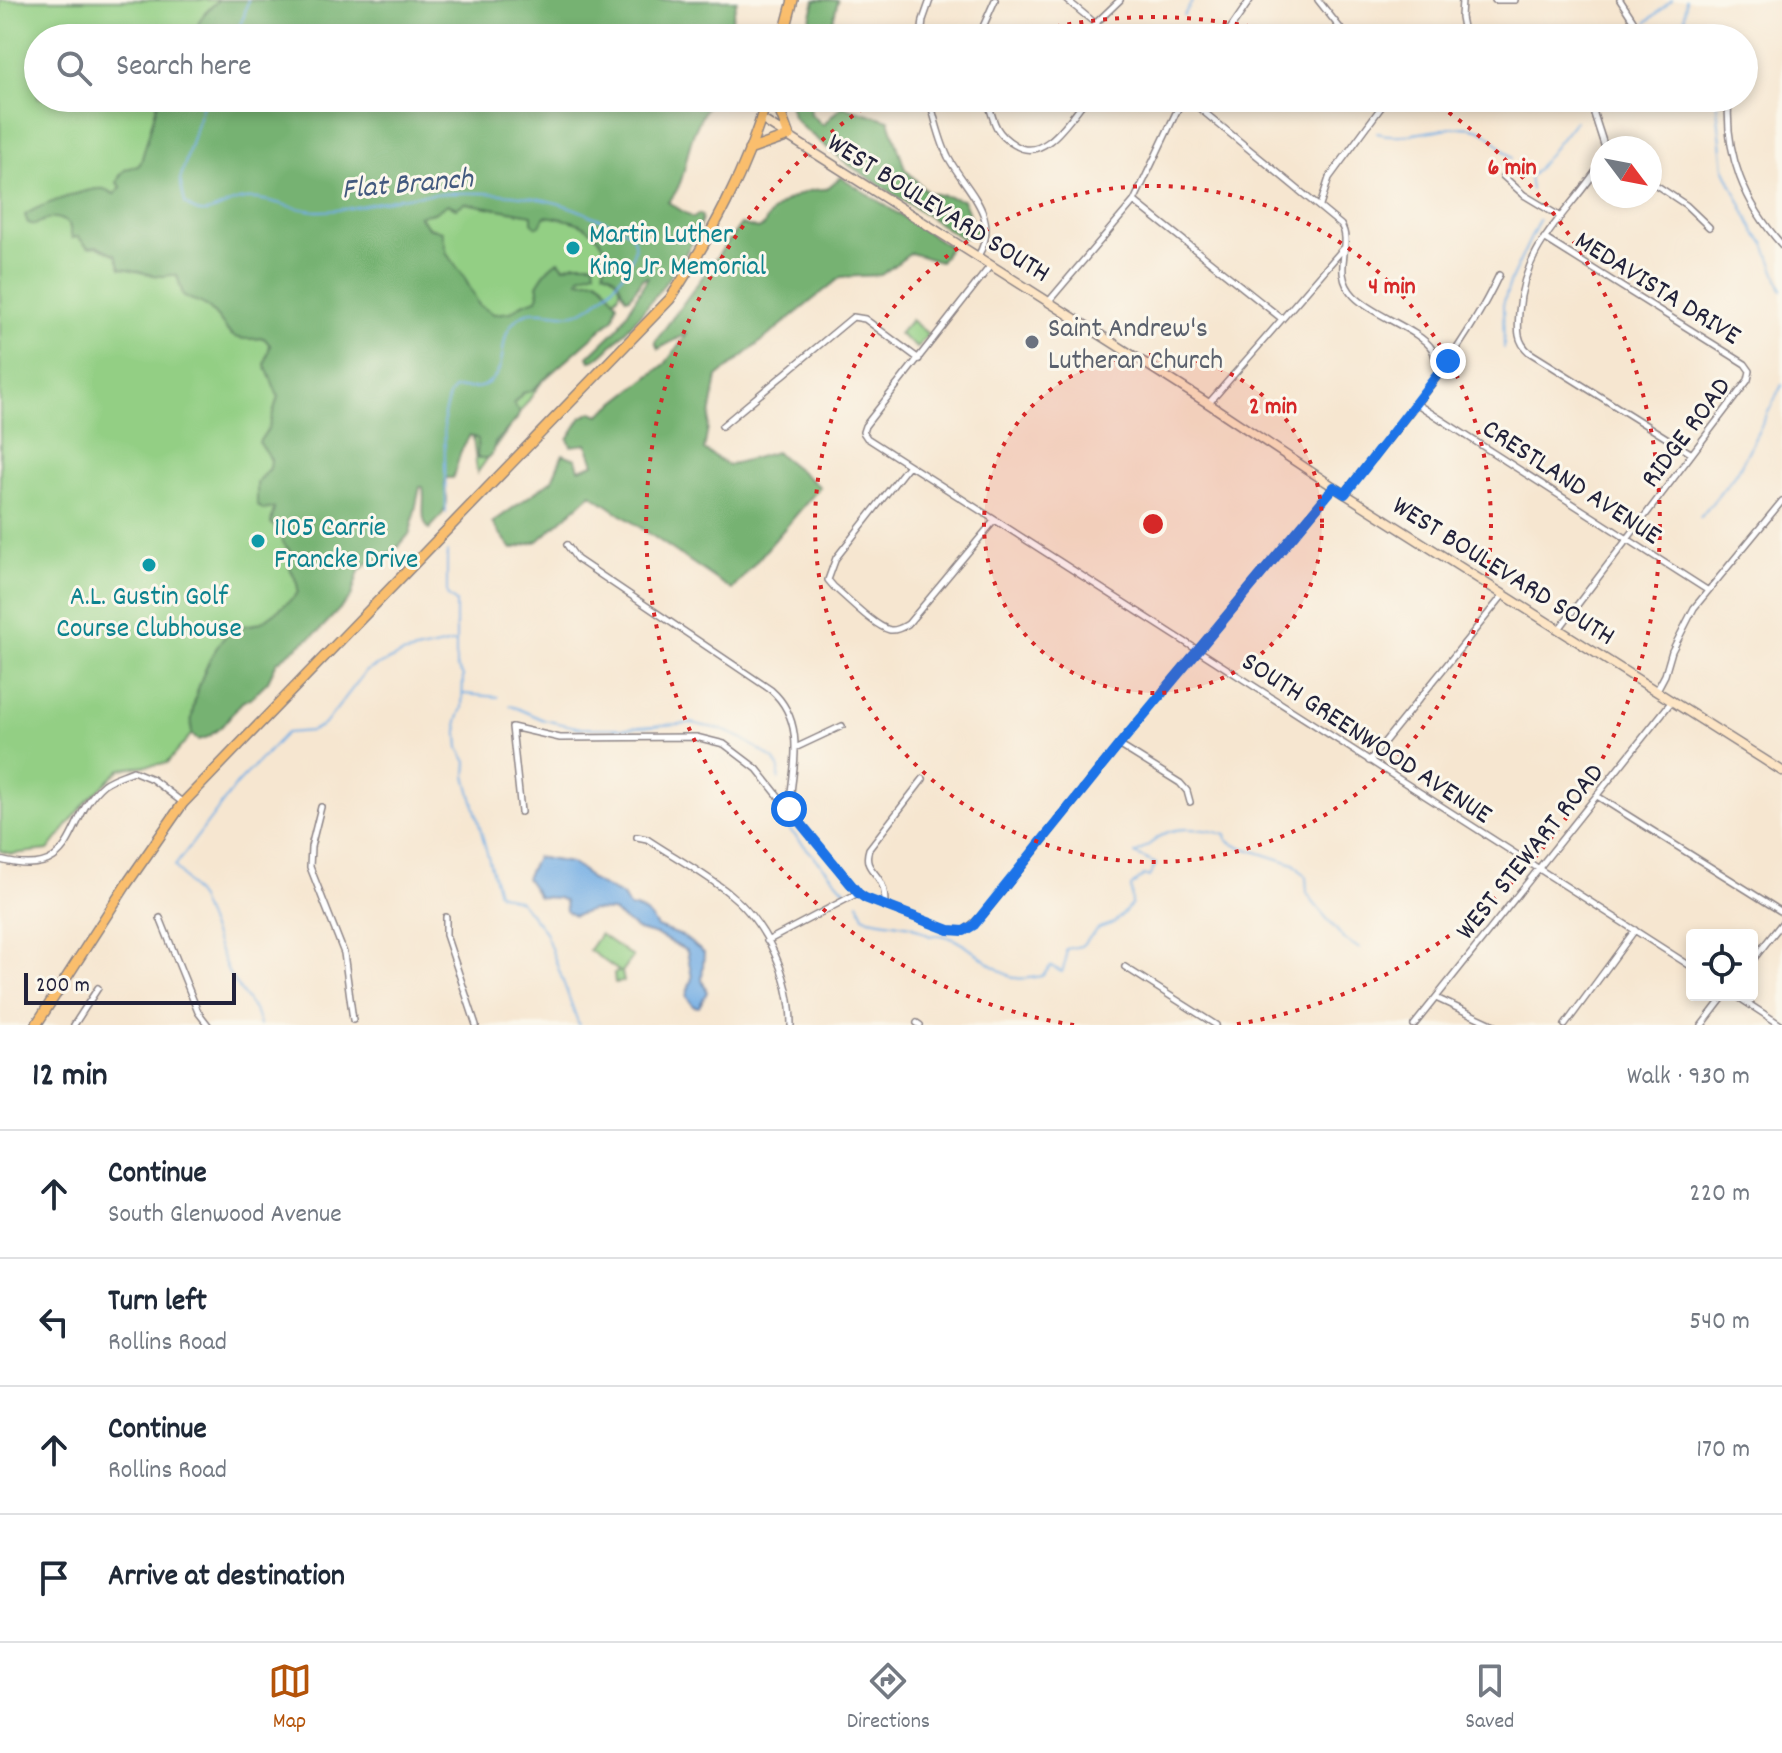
<!DOCTYPE html>
<meta charset="utf-8">
<style>
body{margin:0;font-family:Dekko,sans-serif;background:#f6f6f7;color:#1f2937}
.controls{position:absolute;right:24px;bottom:24px;display:grid;overflow:hidden;border-radius:8px;box-shadow:0 4px 12px #0003}
.controls button{width:72px;height:72px;display:grid;place-items:center;padding:0;border:0;border-bottom:2px solid #e0e1e3;background:#fff;color:#1f2937;font:40px sans-serif}
.compass{position:absolute;left:1590px;top:136px;width:72px;height:72px;border-radius:50%;background:#fff;box-shadow:0 4px 12px #0003;rotate:122deg}
.scale{position:absolute;left:24px;bottom:20px;width:212px;box-sizing:border-box;padding-left:8px;border:4px solid #22223b;border-top:0;font-size:22px;line-height:28px;white-space:nowrap;color:#22223b;-webkit-text-stroke:6px #fbf7ec;paint-order:stroke}
.stop{position:absolute;width:24px;height:24px;margin:-18px;border:6px solid #1a73e8;border-radius:50%;background:#fff}
.stop.end{background:#1a73e8;border-color:#fff;box-shadow:0 2px 8px #0008}
.list{margin:0;padding:0;list-style:none}
h2{display:flex;justify-content:space-between;align-items:center;height:104px;margin:0;padding:0 32px;font-size:34px}
h2 small{font-size:26px;font-weight:400;color:#747a83}
.list li{display:grid;grid-template-columns:52px 1fr auto;gap:24px;align-items:center;box-sizing:border-box;height:128px;padding:0 32px;border-top:2px solid #e0e1e3}
.list b{display:block;font-size:30px;white-space:nowrap}
.list p{margin:0;font-size:26px;white-space:nowrap;color:#747a83}
.list em{font-size:26px;font-style:normal;color:#747a83}
.icon{flex:none;width:44px;height:44px;fill:none;stroke:currentColor;stroke-width:2;stroke-linecap:round;stroke-linejoin:round}
.map{position:relative;flex:none;width:1782px;height:1025px;overflow:hidden}
.search{position:absolute;background:#fff;box-shadow:0 4px 12px #0003;left:24px;right:24px;top:24px;height:88px;display:flex;align-items:center;gap:20px;box-sizing:border-box;padding:0 28px;border-radius:44px;color:#747a83;font-size:30px}
.sheet{height:616px;background:#fff}
nav{display:flex;justify-content:space-around;align-items:center;box-sizing:border-box;height:112px;border-top:2px solid #e0e1e3;background:#fff;font-size:22px;color:#747a83}
nav a{display:grid;justify-items:center;gap:4px}
nav .on{color:#b45309}
.map>svg:first-child{display:block}
.green{fill:#93cf84;stroke:#5a7860;stroke-width:2}
.forest{fill:#76b272;stroke:#4c6a56;stroke-width:2}
.water{fill:#74aee4;stroke:#4b6890;stroke-width:2}
.lines{fill:none;stroke-linecap:round;stroke-linejoin:round}
.stream{stroke:#74aee4;stroke-width:2}
.street-casing{stroke:#8c8486;stroke-width:8}
.secondary-casing{stroke:#8c8486;stroke-width:11}
.primary-casing{stroke:#8c8486;stroke-width:12}
.street{stroke:#fff;stroke-width:5}
.secondary{stroke:#fde5c5;stroke-width:8}
.primary{stroke:#fabe6d;stroke-width:9}
.route{stroke:#1a73e8;stroke-width:10}
.ring{fill:none;stroke:#d62828;stroke-width:4;stroke-dasharray:4 8}
.culture-dot{fill:#0f9aa8;stroke:#fbf7ec;stroke-width:3}
.worship-dot{fill:#6b7280;stroke:#fbf7ec;stroke-width:3}
.labels{text-anchor:middle;stroke-width:6;stroke-linejoin:round;paint-order:stroke}
.street-label{font-size:28px;fill:#22223b;stroke:#fbf7ec}
.culture-label{font-size:28px;fill:#0d838f;stroke:#fbf7ec;text-anchor:start}
.worship-label{font-size:28px;fill:#5b616d;stroke:#fbf7ec;text-anchor:start}
.water-label{font-size:30px;font-style:italic;fill:#435a7f;stroke:#fbf7ec}
.centre{fill:#d62828;stroke:#fbf7ec;stroke-width:4}
.ring-label{font-size:24px;text-anchor:middle;font-weight:bold;fill:#d62828;stroke:#fbf7ec;stroke-width:6;stroke-linejoin:round;paint-order:stroke}
</style>
<div class="map">
<svg width="1782" height="1025" viewBox="0 0 1782 1025">
<rect width="100%" height="100%" fill="#fbf7ec"/>
<filter id="ink" filterUnits="userSpaceOnUse"><feTurbulence type="fractalNoise" baseFrequency=".0125" numOctaves="2"/><feDisplacementMap in="SourceGraphic" scale="16" xChannelSelector="R" yChannelSelector="G"/><feConvolveMatrix kernelMatrix="1 2 1 2 8 2 1 2 1" color-interpolation-filters="sRGB"/></filter>
<filter id="wash" filterUnits="userSpaceOnUse"><feTurbulence type="fractalNoise" baseFrequency=".006" numOctaves="4" result="noise"/><feDisplacementMap in="SourceGraphic" scale="32" xChannelSelector="R" yChannelSelector="G"/><feGaussianBlur stdDeviation="1.8" result="paint"/><feColorMatrix in="noise" values="0 0 0 0 0 0 0 0 0 0 0 0 0 0 0 0 0 1.4 0 .05"/><feComposite in="paint" operator="in"/></filter>
<g filter="url(#wash)">
<rect width="100%" height="100%" fill="#f6e6d0"/>
<path class="green" d="M0 0H229L204 38H38V98H177L238 301 284 358 307 570 298 609 167 763 121 769 86 802 48 850 12 854 0 851Z
M444 195 602 221 624 272 619 294 556 362 477 473 471 418 404 197Z
M911 320 928 334 917 348 899 334Z
M600 934 633 957 622 972 624 982 615 983 614 973 620 972 589 950Z"/>
<path class="forest" d="M218 0H737L727 38H190L204 14Z
M815 0H838L829 38H805Z
M159 98H710C706 109 701 117 696 128 684 151 688 182 668 202L693 218 699 214 702 216C701 245 621 343 595 360L590 361 588 357 619 327 648 277 643 278 630 297 626 298C618 285 620 277 604 271L605 262 600 259 604 246C590 222 570 220 545 216L540 226 536 227 532 222V215L465 203 456 208 448 204 434 213 419 216 428 227 442 231 447 254 463 275 479 305 494 314 511 312 522 304 537 299 539 294 537 285C542 276 549 265 559 261L564 267 575 263H594L595 271 580 276 579 281 597 279 604 284 617 303 614 318 531 391 523 393 513 404 520 412 517 419 495 443 492 454 486 458H477L478 439 470 435 461 451 453 478H446C443 486 446 490 447 499 447 512 438 520 429 529 419 519 426 501 423 487H420L410 533 399 546 380 561 368 563 359 571 351 597 319 631 277 662 268 681 252 697 242 702 221 727 208 737 198 740 192 735C187 708 210 643 234 629 242 624 251 626 259 623 267 620 293 599 298 592 299 579 289 573 288 559L294 555 282 542 285 533 278 531 271 523 274 508 263 510 257 504V483L270 468 271 460 259 442 269 427 278 396 265 365 270 345 264 338C219 343 234 329 206 306 198 300 190 301 183 295L177 275C173 274 168 276 164 276 151 277 135 269 121 268L116 255 98 246 88 247 78 237 72 238 69 224C55 215 49 217 35 225L28 223 25 215C37 206 90 187 104 189 105 189 114 194 115 194L121 187 117 183C121 170 126 168 138 166L141 162Z
M789 98H809L811 114 823 125 842 106 889 120 905 169 927 192 963 200 978 234 961 238 849 165 803 128 793 117Z
M841 177 950 247 940 262 911 253 881 275 841 277 717 377 704 450 728 465 776 452 820 487 732 590 591 494 538 541 512 549 492 523 552 480 563 454 576 459 579 469 594 464 587 444 571 446 568 439 582 417 592 412 599 415 665 364 688 333 658 349 655 342 741 224 758 229 764 226C770 205 805 188 826 189Z"/>
<path class="water" d="M536 857 570 863 583 871 591 880 623 896 629 907C642 908 651 916 657 927L682 936 704 953 702 980 707 992 699 1007 693 1006 686 996 692 978 687 951 657 935 638 930 612 911 592 910 574 916 566 911 565 901 558 898 539 897 526 878Z"/>
<g class="lines">
<path class="stream" d="M1686 0 1684 29 1688 38
M1184 15 1193 0
M1647 22 1672 0
M234 38 244 16 248 0
M205 98 180 180 185 203C205 225 222 201 245 199 269 197 292 210 316 211 347 212 376 201 406 197 460 190 535 190 585 213 598 220 626 224 633 238 643 262 596 310 574 314 557 317 535 306 521 316 491 336 515 370 483 386 473 391 464 386 454 389L449 396 444 414 446 513
M1716 98 1724 168 1755 233 1765 244 1782 290
M1377 133C1411 143 1458 117 1484 132 1494 138 1503 150 1512 158
M1518 163 1529 177 1533 174 1575 121
M1529 177 1531 190
M1504 348 1503 305 1510 282 1539 220
M1700 518 1738 471 1782 385
M447 552V595L456 602V666L463 676 462 708 457 721 459 748 467 762 466 776 498 893 520 901 545 932 579 1025
M464 694 498 697
M510 705 544 720 581 728H625L692 723 722 730 743 739 775 760 779 769V779
M773 798 789 829 845 890
M858 902 864 916 869 919 911 926 930 936C957 928 990 971 1016 978 1024 980 1034 977 1042 976L1051 966 1062 972 1066 960V949L1081 946 1099 928 1114 923 1132 904 1131 887 1144 875 1149 877 1156 864 1135 854C1146 848 1157 837 1168 832 1183 826 1211 830 1226 835L1227 840 1235 845 1294 864 1306 877 1307 893 1313 902 1344 939 1360 949
M260 1025 256 1013 229 974 199 899 175 866 237 784 286 733 311 731 325 724 366 671 402 654 456 642"/>
</g>
</g>
<g filter="url(#ink)">
<g class="lines">
<defs>
<path id="street" d="M1067 0 1113 38
M1318 0 1348 38
M1462 0 1461 17 1465 38
M1495 0H1515
M1620 0 1642 34V38
M1096 23 1120 0
M921 38 923 20 930 0
M978 38 995 0
M1224 38 1250 0
M929 98C935 118 939 139 948 157 966 191 1002 216 978 256
M987 98C990 108 992 119 997 128 1001 135 1008 141 1015 145 1044 164 1071 117 1087 98
M1187 98 1341 225C1354 245 1330 271 1354 296 1372 315 1420 330 1432 349 1436 357 1437 365 1438 374
M1595 98 1594 114 1605 148
M1729 98C1724 153 1745 204 1782 245
M1602 162C1568 215 1524 243 1519 312 1518 328 1516 341 1529 352L1692 454
M1503 176 1524 195 1559 216
M1650 181 1686 205 1709 227
M1134 201 1281 318
M1320 206 1329 178 1388 98
M1544 238 1745 364 1750 371 1748 380 1559 629
M991 265 865 426 863 432 867 438 1692 967
M1049 301 1134 201 1183 98
M1209 403 1343 249
M1417 404 1707 590
M722 426 853 317 865 319 919 359
M909 465 836 558 828 580 834 587C847 598 875 627 890 630 897 631 903 627 908 624L994 521
M1345 493C1400 424 1461 356 1499 275
M567 545 577 559 771 690C807 722 793 766 789 809L858 893 865 898 949 930 964 931 983 915 1119 745 1334 487
M1657 690 1665 675 1672 651 1694 608 1782 501
M1119 745 1180 783 1187 791 1190 802
M795 748 842 726
M1369 761 1504 594
M1597 796 1782 912
M321 807 311 847 310 867 344 953 353 1020
M521 812 512 727 560 738 696 737 724 744 757 769 788 808
M637 837 647 839C674 857 704 873 730 894 767 924 791 978 791 1025
M0 860C81 881 63 818 104 784 112 778 124 775 133 771L152 779 182 802
M885 905C885 898 885 891 882 885 876 870 863 868 869 849L923 779
M446 917V935L476 1025
M160 918 198 1012 208 1025
M767 941 858 893
M1752 961 1782 923
M1125 967 1216 1025
M1735 995 1781 1025
M1436 998 1494 1025
M917 1023 920 1025
M74 1025 98 988
M1414 1025 1672 701
M1565 1025 1635 930
M1702 1025 1725 995"/>
<path id="secondary" d="M761 119 1209 404 1334 487 1782 771"/>
<path id="primary" d="M783 38 793 0
M749 150 789 136 775 98
M36 1025 126 885 183 803 670 299C711 236 747 171 767 98"/>
</defs>
<use href="#street" class="street-casing"/>
<use href="#secondary" class="secondary-casing"/>
<use href="#primary" class="primary-casing"/>
<use href="#street" class="street"/>
<use href="#secondary" class="secondary"/>
<use href="#primary" class="primary"/>
</g>
</g>
<g class="lines" filter="url(#ink)">
<path class="route" d="M789 809 858 893 865 898 949 930 964 931 974 925 1119 745 1334 487 1345 494 1448 361"/>
</g>
<circle cx="1153" cy="524" r="169" fill="#d62828" fill-opacity=".12"/>
<g class="ring">
<circle cx="1153" cy="524" r="169"/>
<circle cx="1153" cy="524" r="338"/>
<path d="M1074 1025A507 507 0 0 1 877 99M1009 38A507 507 0 0 1 1297 38M1429 99A507 507 0 0 1 1232 1025"/>
</g>
<g class="culture-dot">
<circle cx="573" cy="248" r="8"/>
<circle cx="258" cy="541" r="8"/>
<circle cx="149" cy="565" r="8"/>
</g>
<circle class="worship-dot" cx="1032" cy="342" r="8"/>
<g class="labels">
<g class="street-label">
<text transform="translate(940 206) rotate(32)" y="10">WEST BOULEVARD SOUTH</text>
<text transform="translate(1659 286) rotate(32)" y="10">MEDAVISTA DRIVE</text>
<text transform="translate(1684 431) rotate(-53)" y="10">RIDGE ROAD</text>
<text transform="translate(1573 480) rotate(33)" y="10">CRESTLAND AVENUE</text>
<text transform="translate(1505 569) rotate(32)" y="10">WEST BOULEVARD SOUTH</text>
<text transform="translate(1368 736) rotate(33)" y="10">SOUTH GREENWOOD AVENUE</text>
<text transform="translate(1528 850) rotate(-51)" y="10">WEST STEWART ROAD</text>
</g>
<g class="culture-label">
<text x="589" y="242">Martin Luther<tspan x="589" dy="32">King Jr. Memorial</tspan></text>
<text x="274" y="535">1105 Carrie<tspan x="274" dy="32">Francke Drive</tspan></text>
<text x="149" y="604" text-anchor="middle">A.L. Gustin Golf<tspan x="149" dy="32">Course Clubhouse</tspan></text>
</g>
<g class="worship-label">
<text x="1048" y="336">Saint Andrew's<tspan x="1048" dy="32">Lutheran Church</tspan></text>
</g>
<g class="water-label">
<text transform="translate(407 182) rotate(-5)" y="10">Flat Branch</text>
</g>
</g>
<circle cx="1153" cy="524" r="12" class="centre"/>
<g class="ring-label">
<text x="1512" y="174">6 min</text>
<text x="1392" y="293">4 min</text>
<text x="1273" y="413">2 min</text>
</g>
</svg>
<div class="controls">
<button><svg class="icon" aria-label="locate" viewBox="0 0 24 24"><circle cx="12" cy="12" r="6"/><path d="M12 2v4M12 18v4M2 12h4M18 12h4"/></svg></button>
</div>
<svg class="compass" viewBox="-18 -18 36 36"><path d="M0-13l5 13h-10z" fill="#e53935"/><path d="M0 13l5-13h-10z" fill="#747a83"/></svg>
<div class="scale">200 m</div>
<div class="stop" style="left:789px;top:809px"></div>
<div class="stop end" style="left:1448px;top:361px"></div>
<div class="search"><svg class="icon" aria-label="search" viewBox="0 0 24 24"><circle cx="10" cy="10" r="6"/><path d="M15 15l6 6"/></svg>Search here</div>
</div>
<section class="sheet">
<h2>12 min<small>Walk · 930 m</small></h2>
<ul class="list">
<li><svg class="icon" aria-label="ahead" viewBox="0 0 24 24"><path d="M12 20V5M6 11l6-6 6 6"/></svg><div><b>Continue</b><p>South Glenwood Avenue</p></div><em>220 m</em></li>
<li><svg class="icon" aria-label="left" viewBox="0 0 24 24"><path d="M17 20v-9H6M10 6l-5 5 5 5"/></svg><div><b>Turn left</b><p>Rollins Road</p></div><em>540 m</em></li>
<li><svg class="icon" aria-label="ahead" viewBox="0 0 24 24"><path d="M12 20V5M6 11l6-6 6 6"/></svg><div><b>Continue</b><p>Rollins Road</p></div><em>170 m</em></li>
<li><svg class="icon" aria-label="arrive" viewBox="0 0 24 24"><path d="M6 21V4h12l-3 4 3 4H6"/></svg><div><b>Arrive at destination</b></div></li>
</ul>
</section>
<nav>
<a class="on"><svg class="icon" aria-label="map" viewBox="0 0 24 24"><path d="M3 6l6-2 6 2 6-2v14l-6 2-6-2-6 2zM9 4v14M15 6v14"/></svg>Map</a>
<a><svg class="icon" aria-label="directions" viewBox="0 0 24 24"><path d="M12 3l9 9-9 9-9-9zM9 14v-3h6M13 9l2 2-2 2"/></svg>Directions</a>
<a><svg class="icon" aria-label="saved" viewBox="0 0 24 24"><path d="M7 4h10v16l-5-4-5 4z"/></svg>Saved</a>
</nav>
